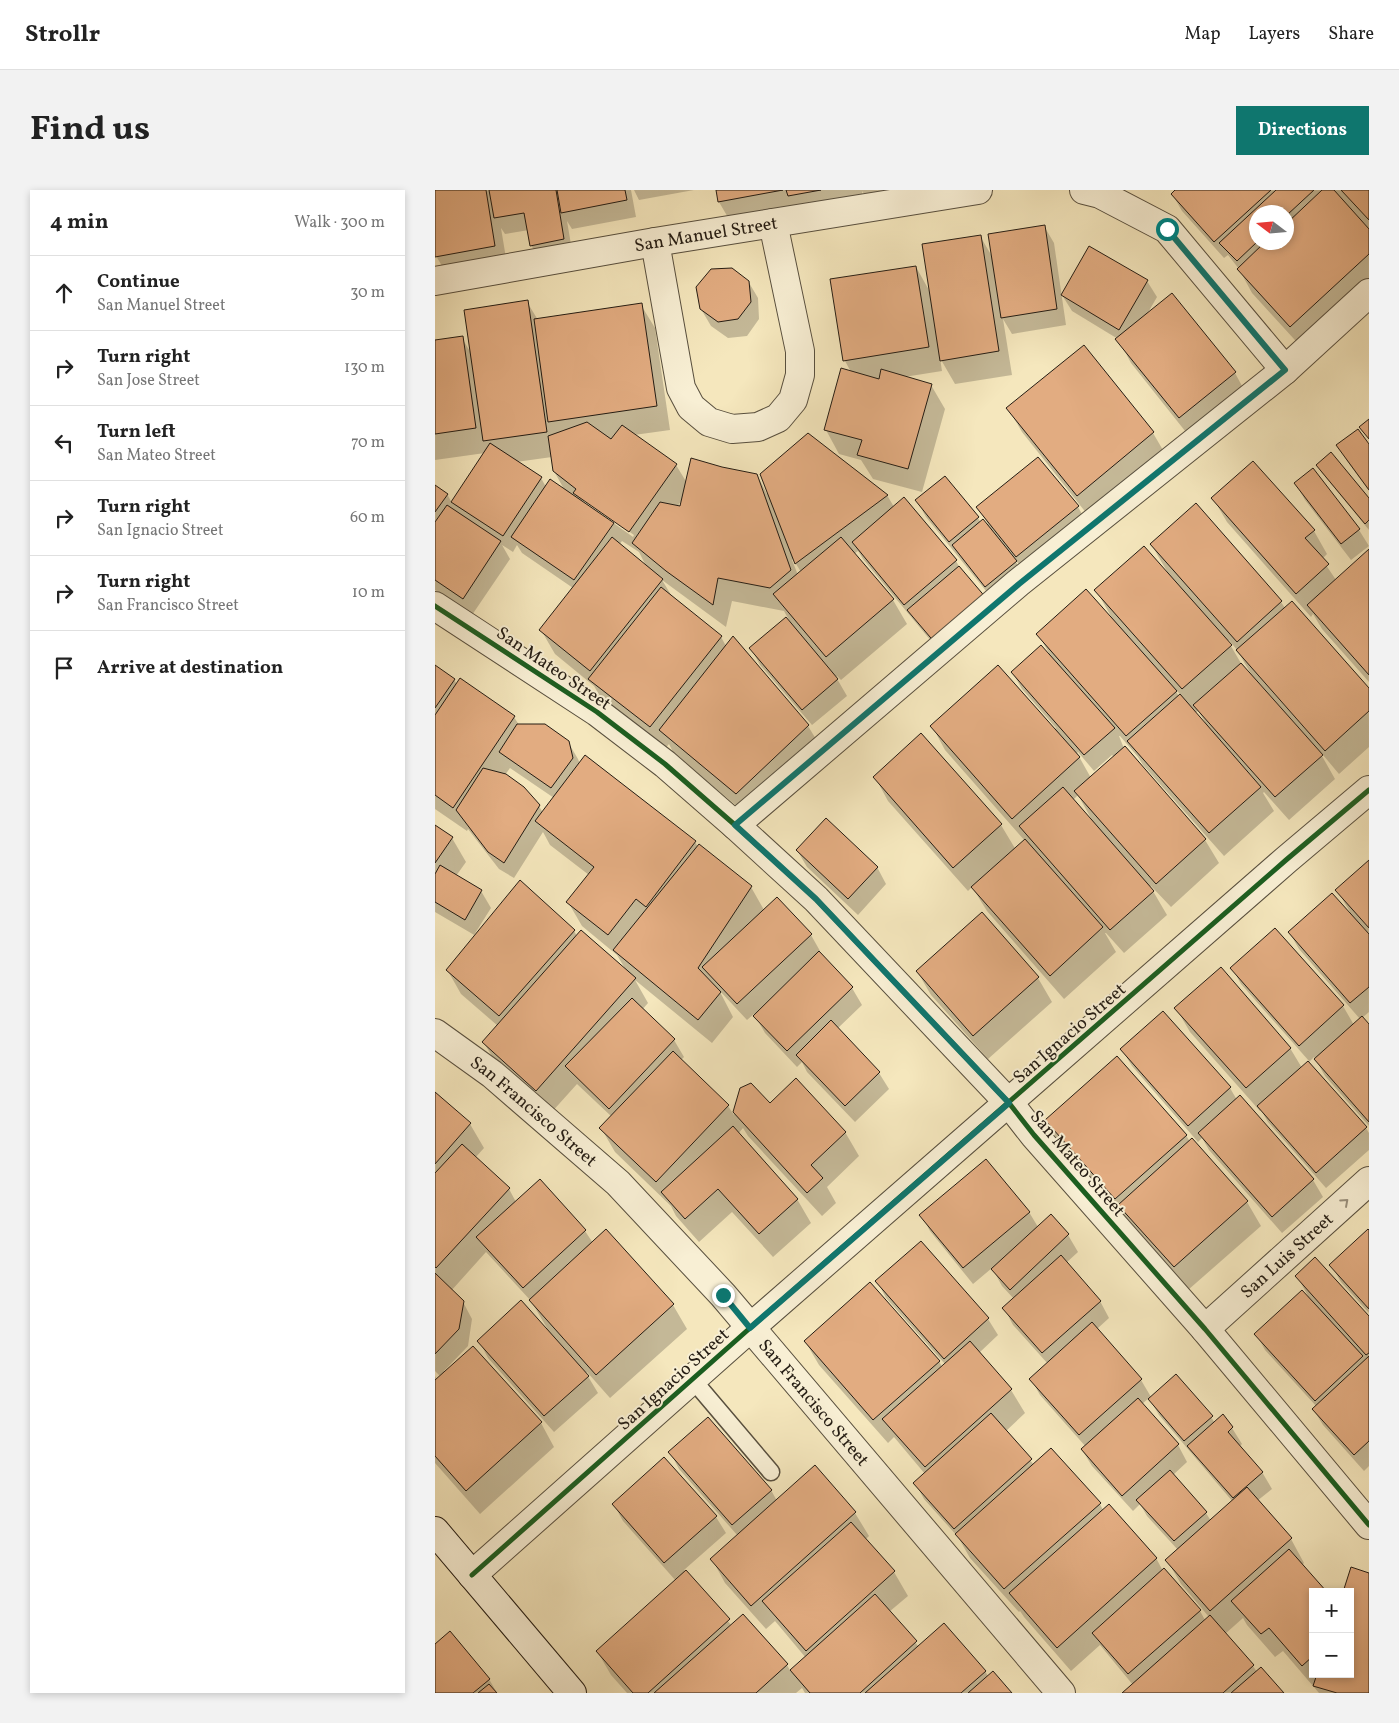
<!DOCTYPE html>
<meta charset="utf-8">
<style>
body{margin:0;font-family:Vollkorn,serif;background:#f2f2f2;color:#222}
.controls{position:absolute;right:15px;bottom:15px;display:grid;overflow:hidden;border-radius:0px;box-shadow:0 2px 8px #0003}
.controls button{width:45px;height:45px;display:grid;place-items:center;padding:0;border:0;border-bottom:1px solid #e0e0e0;background:#fff;color:#222;font:25px sans-serif}
.compass{position:absolute;left:814px;top:15px;width:45px;height:45px;border-radius:50%;background:#fff;box-shadow:0 2px 8px #0003;rotate:286deg}
.stop{position:absolute;width:15px;height:15px;margin:-11px;border:4px solid #0f766e;border-radius:50%;background:#fff}
.stop.end{background:#0f766e;border-color:#fff;box-shadow:0 1px 5px #0008}
.list{margin:0;padding:0;list-style:none}
h2{display:flex;justify-content:space-between;align-items:center;height:65px;margin:0;padding:0 20px;font-size:21px}
h2 small{font-size:16px;font-weight:400;color:#767676}
.list li{display:grid;grid-template-columns:32px 1fr auto;gap:15px;align-items:center;box-sizing:border-box;height:75px;padding:0 20px;border-top:1px solid #e0e0e0}
.list b{display:block;font-size:19px;white-space:nowrap}
.list p{margin:0;font-size:16px;white-space:nowrap;color:#767676}
.list em{font-size:16px;font-style:normal;color:#767676}
.icon{flex:none;width:28px;height:28px;fill:none;stroke:currentColor;stroke-width:2;stroke-linecap:round;stroke-linejoin:round}
.map{position:relative;flex:none;width:934px;height:1503px;overflow:hidden;border-radius:0px}
header{display:flex;align-items:center;gap:30px;box-sizing:border-box;height:70px;padding:0 25px;background:#fff;border-bottom:1px solid #e0e0e0}
header strong{font-size:24px}
nav{display:flex;gap:28px;margin-inline-start:auto;font-size:18px}
.intro{display:flex;align-items:center;justify-content:space-between;box-sizing:border-box;height:120px;padding:0 30px}
h1{margin:0;font-size:35px}
.button{padding:12px 22px;border-radius:0px;background:#0f766e;color:#fff;font-size:18px;font-weight:700}
main{display:flex;gap:30px;padding:0 30px}
aside{flex:1;background:#fff;border-radius:0px;box-shadow:0 2px 8px #0003}
.map>svg:first-child{display:block}
.shadow{fill:#0003;fill-rule:evenodd}
.building{fill:#e2ac81;stroke:#241c13}
.lines{fill:none;stroke-linecap:round;stroke-linejoin:round}
.lane-casing{stroke:#584f3e;stroke-width:19}
.street-casing{stroke:#584f3e;stroke-width:30}
.secondary-casing{stroke:#241c13;stroke-width:30}
.lane{stroke:#f8efd4;stroke-width:16}
.street{stroke:#f8efd4;stroke-width:28}
.secondary{stroke:#f8efd4;stroke-width:28}
.cycleway-casing{stroke:#f8efd4;stroke-width:8}
.cycleway{stroke:#1b5e20;stroke-width:5}
.oneway{stroke:#99907d}
.route{stroke:#0f766e;stroke-width:6}
.labels{text-anchor:middle;stroke-width:4;stroke-linejoin:round;paint-order:stroke}
.street-label{font-size:18px;fill:#241c13;stroke:#f8efd4}
</style>
<header>
<strong>Strollr</strong>
<nav><a>Map</a><a>Layers</a><a>Share</a></nav>
</header>
<div class="intro"><h1>Find us</h1><a class="button">Directions</a></div>
<main>
<aside>
<h2>4 min<small>Walk · 300 m</small></h2>
<ul class="list">
<li><svg class="icon" aria-label="ahead" viewBox="0 0 24 24"><path d="M12 20V5M6 11l6-6 6 6"/></svg><div><b>Continue</b><p>San Manuel Street</p></div><em>30 m</em></li>
<li><svg class="icon" aria-label="right" viewBox="0 0 24 24"><path d="M7 20v-9h11M14 6l5 5-5 5"/></svg><div><b>Turn right</b><p>San Jose Street</p></div><em>130 m</em></li>
<li><svg class="icon" aria-label="left" viewBox="0 0 24 24"><path d="M17 20v-9H6M10 6l-5 5 5 5"/></svg><div><b>Turn left</b><p>San Mateo Street</p></div><em>70 m</em></li>
<li><svg class="icon" aria-label="right" viewBox="0 0 24 24"><path d="M7 20v-9h11M14 6l5 5-5 5"/></svg><div><b>Turn right</b><p>San Ignacio Street</p></div><em>60 m</em></li>
<li><svg class="icon" aria-label="right" viewBox="0 0 24 24"><path d="M7 20v-9h11M14 6l5 5-5 5"/></svg><div><b>Turn right</b><p>San Francisco Street</p></div><em>10 m</em></li>
<li><svg class="icon" aria-label="arrive" viewBox="0 0 24 24"><path d="M6 21V4h12l-3 4 3 4H6"/></svg><div><b>Arrive at destination</b></div></li>
</ul>
</aside>
<div class="map">
<svg width="934" height="1503" viewBox="0 0 934 1503">
<rect width="100%" height="100%" fill="#f5e7bd"/>
<filter id="stains"><feTurbulence type="fractalNoise" baseFrequency=".004" numOctaves="4"/><feColorMatrix values="0 0 0 0 .2 0 0 0 0 .09 0 0 0 0 .02 0 0 0 .5 -.17"/></filter>
<radialGradient id="worn" r=".72"><stop offset=".6" stop-color="#630" stop-opacity="0"/><stop offset="1" stop-color="#630" stop-opacity=".3"/></radialGradient>
<path class="shadow" d="M0 0H196L201 27 137 39 132 31 138 66 106 72 96 55 94 40 70 44 66 38 73 80 15 90 0 64Z
M199 0H259L204 10Z
M282 0H492L437 16 427 1 430 18 367 30 359 16 361 24 298 36 284 12Z
M742 0H934V100L869 160 817 103 804 79 793 65 789 68 747 21 737 4ZM822 22H852V52H822Z
M609 36 619 53 631 135 577 144 568 129 577 185 520 194 505 168 507 181 469 187 496 195 510 219 487 302 438 289 426 270 404 264 391 240 416 182 410 171 481 77 495 102 545 46 558 68Z
M313 91 323 108 324 129 312 146 293 148 276 136 266 119Z
M712 91 722 107 711 126 737 105 800 183 813 207 758 251 696 173 683 149 637 121 627 105Z
M92 112 103 130 206 115 220 138 235 240 199 245 241 275 252 293 322 285 332 304 452 305 459 317 521 371 526 380 511 469 428 369 423 361 419 364 458 410 472 434 406 490 402 486 401 487 412 506 377 535 325 475 316 458 355 432 349 421 297 411 291 437 227 390 238 408 286 447 291 456 373 536 387 559 315 627 239 564 234 554 229 560 169 513 159 496 120 464 106 440 138 398 87 363 82 355 78 362 67 355 75 369 37 425 0 400V296L12 304 17 313 50 263 0 270V152L27 148 37 165ZM117 267 119 281 130 301 111 297 106 288 81 272ZM249 307 246 318 242 317ZM147 308 199 345 198 347 148 311ZM187 351 204 362 212 378 184 355ZM358 369 366 382 363 385 357 370Z
M648 156 718 243 732 267 656 329 587 242 573 218Z
M903 255 934 257V301L912 271Z
M882 275 934 310V340L887 283Z
M878 280 924 340 934 356 916 370 870 310 861 294Z
M778 308 879 341 892 364 887 369 901 390 934 361V492L887 439 878 424 876 427 792 332Z
M482 311 543 328 546 333 552 335 553 334 543 318 643 317 652 333 591 382 582 372H581L590 388 560 412 491 327Z
M760 315 846 412 850 418 934 500V557L904 584 888 565 887 566 900 589 854 630 829 602 828 603 839 621 789 666 708 575 703 567 685 546H684L688 556 770 650 784 673 736 717 716 696H715L732 725 689 763 671 743H670L681 762 629 809 552 721 537 697 533 701 453 611 440 587 486 545 566 635 581 660 590 651 510 560 497 536 619 540 621 538 587 499 577 482 614 463 603 444 677 428 661 400 733 383 716 354ZM794 450 802 460 816 484 815 485 807 475 793 451ZM740 499 746 505 744 507ZM763 521 770 532 769 533 760 523ZM643 562 659 581 677 565 679 567 656 588 642 563ZM643 605 657 630H655L638 610Z
M0 477 19 489 22 495 79 527 84 535 133 552 143 569 145 574 260 652 263 657 316 697 329 720 376 745 385 761 384 763 417 798 427 815 402 839 444 883 454 899 420 932 372 882 367 872 362 877 330 843 319 824 312 830 284 800 298 827 277 853 200 790 213 813 207 820 239 850 249 867 246 870 293 916 299 925 306 899 335 914 410 942 424 966 392 997 401 1013 387 1026 313 946 308 938 303 944 362 1009 376 1033 338 1067 297 1022 264 1052 241 1026 236 1016 180 962 166 938 177 927 142 894 115 924 63 876 49 853 63 836 26 804 13 781 41 746 0 722V636L17 648 31 672 21 686 46 701 56 718 39 745 139 741 142 746 192 782 182 765 147 736 133 712 154 685 115 655 108 642 79 688 64 679 33 639 32 641 0 619ZM75 578 119 608 108 623 104 616 70 585Z
M362 660 442 677 451 694 423 725 372 677Z
M934 671V822L927 828 934 836V936L890 886 879 867 873 873 931 938 934 943V960L891 998 833 932 826 920 825 921 755 842 741 818 855 858 867 878 874 871 806 794 797 778 840 740 908 816 919 835 925 829 864 759 854 742 915 722 902 700Z
M547 724 603 788 617 812 553 869 496 805 482 781Z
M728 823 795 898 802 910 805 907 878 990 888 1007 847 1043 774 960 767 948 763 952 697 876 687 860Z
M0 903 35 934 49 958 40 968 74 999 81 1012 105 990 150 1041 158 1053 171 1040 238 1115 252 1139 175 1208 152 1182 151 1183 163 1203 119 1242 53 1168 44 1151 112 1138 96 1111 51 1062 16 1101 28 1112 37 1129 33 1156 9 1181 106 1233 119 1257 45 1324 0 1273V1186L2 1190 6 1187 0 1181Z
M611 930 751 945 755 952 812 1012 826 1036 753 1100 625 954Z
M594 1022 603 1037 615 1025 633 1045 643 1062 631 1073 665 1111 674 1128 662 1139 706 1190 716 1207 776 1227 780 1233 788 1226 797 1238 807 1254 804 1257 827 1282 837 1299 822 1311 856 1349 869 1373 867 1375 878 1402V1484H915L934 1384V1503H884L848 1461 840 1467 812 1435 808 1428 790 1444 818 1476 822 1482 847 1503H689L698 1495 665 1455 636 1481 589 1427 585 1421 584 1422 535 1368 523 1347 489 1309 480 1293 490 1284 459 1247 453 1253 384 1175 370 1151 504 1171 507 1177 510 1174 451 1108 442 1091 486 1052 553 1129 563 1145 544 1163 576 1200 590 1223 571 1241 599 1275 665 1314 668 1320 721 1368 728 1381 765 1421 770 1430 774 1427 746 1394 732 1370 743 1360 712 1326 705 1314 698 1321 657 1276 647 1260 651 1257 605 1205 596 1189 613 1174 578 1135 569 1118 579 1109 567 1096 557 1078 538 1094 495 1041 486 1025ZM714 1208 724 1225 798 1312 776 1331 771 1323 738 1285 752 1272 743 1255 707 1214Z
M934 1042V1123L906 1092 896 1075Z
M862 1086 934 1128V1276L929 1281 888 1235 878 1219 881 1216 830 1160 821 1144 873 1106Z
M235 1262 336 1300 342 1311 420 1323 434 1346 430 1350 459 1382 473 1406 454 1422 484 1457 550 1481 553 1486 576 1503H370L367 1498 361 1503H192L176 1485 162 1461 241 1391 188 1331 179 1315 281 1327 291 1343 249 1380 297 1436 308 1426 352 1475 356 1482 371 1468 340 1431 331 1439 290 1393 277 1369 303 1346 244 1279Z
M0 1455 54 1489 62 1503H0Z"/>
<path class="building" d="M0 0H51L60 56 0 67Z
M54 0H121L129 49 95 56 89 23 59 28Z
M122 0H190L192 10 126 23Z
M281 0H348L283 12Z
M351 0H386L353 6Z
M740 0H836L779 52 736 4Z
M841 0H879L852 25V22H822V52L802 71 784 53Z
M887 0H899L934 39V64L855 137 802 79 830 52H852V33Z
M906 0H934V30Z
M610 35 622 119 566 128 553 44Z
M546 45 564 161 505 171 487 54Z
M654 56 713 90 684 140 626 105Z
M481 76 494 157 408 171 395 89Z
M297 78 314 91 316 112 303 129 283 132 265 119 261 97 276 79Z
M737 103 801 182 744 228 680 149Z
M93 110 112 242 48 251 29 120Z
M207 113 222 216 113 232 99 129Z
M28 146 41 238 0 244V150Z
M649 155 719 242 642 306 571 218Z
M406 178 444 189 446 179 497 194 473 279 422 265 427 250 389 240Z
M934 229V249L924 237Z
M152 232 176 249 187 235 242 274 194 342 138 303 141 299 118 281 113 246Z
M923 239 934 254V300L901 255Z
M373 243 453 305 360 374 325 284Z
M55 253 107 287 68 346 16 312Z
M896 262 934 308V330L930 334 881 275Z
M603 267 644 316 581 367 541 317Z
M256 268 287 277 322 284 356 380 335 398 283 388 278 415 231 381 197 353 225 312 245 316Z
M818 271 880 340 870 348 894 374 861 404 776 308Z
M878 278 925 339 906 354 859 293Z
M510 286 544 327 514 352 480 310Z
M115 289 179 333 139 390 76 347Z
M0 295 13 304 0 322Z
M469 307 522 370 469 415 417 352Z
M761 313 847 411 802 452 715 354Z
M12 315 66 351 28 409 0 390V332Z
M548 329 582 371 550 397 517 355Z
M177 347 228 389 155 481 104 440Z
M406 347 459 409 391 467 338 404Z
M709 356 797 455 747 499 659 400Z
M934 359V485L872 415Z
M524 376 552 409 501 454 472 420Z
M226 397 287 446 215 537 153 489Z
M651 399 742 501 691 546 601 444Z
M857 411 934 498V521L890 561 801 460Z
M351 427 403 489 367 520 314 458Z
M298 446 374 535 301 604 224 540Z
M606 455 680 538 649 565 576 482Z
M806 473 888 565 840 607 758 515Z
M0 475 20 489 0 518Z
M563 475 645 567 577 629 495 536Z
M25 488 80 526 18 618 0 605V525Z
M745 504 826 597 774 643 692 551Z
M82 534H110L134 551 138 568 116 598 64 562Z
M486 543 567 634 518 678 438 587Z
M690 556 771 649 721 694 639 601Z
M150 565 261 651 211 717 201 709 173 745 131 712 159 677 100 631Z
M48 578 71 584 89 597 105 615 69 673 53 662 21 620Z
M628 597 719 701 675 740 584 636Z
M391 628 443 677 413 709 361 660Z
M0 635 18 647 0 673Z
M590 649 668 737 615 786 536 697Z
M264 654 317 696 263 778 286 802 263 830 178 760Z
M934 670V738L900 700Z
M5 675 47 700 30 730 0 712V684Z
M85 690 140 740 64 826 11 780Z
M897 703 934 744V797L915 813 853 742Z
M342 707 377 744 302 814 267 777Z
M547 722 604 787 538 846 481 781Z
M840 738 909 815 864 856 795 778Z
M146 740 201 788 101 901 47 852Z
M384 761 418 797 352 861 318 826Z
M786 777 856 858 811 898 739 818Z
M197 808 240 849 174 919 130 876Z
M728 821 796 897 753 936 685 859Z
M927 826 934 834V932L879 869Z
M396 830 445 882 410 916 361 865Z
M238 861 294 915 221 992 164 938Z
M682 866 752 945 680 1009 610 930Z
M873 871 932 937 881 983 822 916Z
M361 888 411 942 376 975 388 988 372 1003 298 922 305 898 316 893 335 913Z
M0 902 36 933 0 974Z
M805 905 879 989 837 1027 763 943Z
M298 936 363 1009 324 1044 283 999 250 1029 226 1002Z
M757 948 813 1011 739 1077 683 1015Z
M27 954 75 998 1 1078 0 1077V983Z
M551 969 595 1022 528 1078 484 1025Z
M105 989 151 1040 88 1098 41 1047Z
M616 1024 634 1044 575 1100 556 1079Z
M171 1039 239 1114 161 1185 94 1110Z
M933 1039 934 1040V1119L894 1075Z
M486 1051 554 1128 509 1169 440 1091Z
M626 1065 666 1111 607 1163 567 1118Z
M880 1067 934 1126V1163L931 1165 860 1086Z
M0 1083 29 1111 24 1139 0 1164Z
M435 1092 505 1171 438 1230 369 1151Z
M867 1100 928 1166 880 1211 819 1144Z
M86 1110 154 1186 109 1226 42 1151Z
M657 1132 707 1189 644 1245 594 1189Z
M535 1151 577 1199 490 1277 447 1229Z
M38 1156 107 1232 31 1301 0 1266V1190Z
M934 1166V1251L919 1265 877 1219Z
M741 1184 778 1226 749 1251 713 1209Z
M703 1208 744 1254 687 1306 646 1259Z
M556 1223 597 1269 519 1339 478 1293Z
M788 1224 798 1237 793 1242 828 1282 798 1308 752 1256Z
M273 1227 337 1300 297 1335 233 1262Z
M616 1258 666 1313 569 1399 520 1344Z
M229 1267 282 1326 229 1373 177 1314Z
M380 1275 421 1322 316 1416 275 1369Z
M735 1280 772 1322 739 1351 701 1310Z
M812 1297 857 1348 775 1421 730 1370Z
M674 1314 722 1368 622 1458 574 1403Z
M416 1332 460 1381 371 1461 327 1411Z
M854 1359 892 1402H878V1466L867 1476 834 1438 826 1444 796 1411Z
M916 1377 934 1383V1503H902L878 1496 882 1484H915V1402H908Z
M729 1378 766 1420 693 1484 657 1443Z
M251 1380 295 1429 213 1503H198L161 1461Z
M440 1404 482 1451 425 1503H375L355 1480Z
M308 1424 353 1474 321 1503H219Z
M775 1425 819 1475 788 1503H687Z
M509 1433 551 1481 526 1503H430Z
M15 1441 55 1489 38 1503H0V1454Z
M826 1477 849 1503H796Z
M558 1481 577 1503H533Z
M54 1494 62 1503H43Z"/>
<g class="lines">
<defs>
<path id="lane" d="M258 1190 336 1282"/>
<g id="street">
<path d="M649 0 665 4 732 39 850 180"/>
<path d="M220 52 246 198 256 217 274 232 297 239 323 237 343 228 358 210 365 185V161L338 33"/>
<path id="s1" d="M0 91 220 52 543 0"/>
<path d="M0 416 162 522 230 574 300 635 381 709 574 913 599 945 770 1139 934 1335"/>
<path d="M300 635 583 393 850 180 934 103"/>
<path id="s2" d="M0 843 57 884 183 993 288 1105 626 1503"/>
<path id="s3" d="M770 1139 934 991"/>
<path d="M37 1385 315 1138 851 670 934 600"/>
</g>
<path id="secondary" d="M0 1341 137 1503"/>
</defs>
<use href="#lane" class="lane-casing"/>
<use href="#street" class="street-casing"/>
<use href="#secondary" class="secondary-casing"/>
<use href="#lane" class="lane"/>
<use href="#street" class="street"/>
<use href="#secondary" class="secondary"/>
<defs>
<path id="cycleway" d="M0 416 162 522 230 574 300 635 381 709 574 913 599 945 770 1139 934 1335
M37 1385 315 1138 851 670 934 600"/>
</defs>
<use href="#cycleway" class="cycleway-casing"/>
<use href="#cycleway" class="cycleway"/>
</g>
<defs><path id="oneway-chevron" d="M-2-3.5L2.5 0L-2 3.5" fill="none" stroke-width="1.6" stroke-linecap="round" stroke-linejoin="round" transform="scale(1.25)"/></defs>
<use class="oneway" href="#oneway-chevron" transform="translate(910 1012) rotate(-42)"/>
<g class="lines">
<path class="route" d="M288 1105 315 1138 574 913 381 709 300 635 584 394 850 180 732 39"/>
</g>
<g class="labels">
<g class="street-label">
<text dy="6" stroke="none"><textPath href="#s1" startOffset="275">San Manuel Street</textPath></text>
<text transform="translate(119 478) rotate(34)" y="6">San Mateo Street</text>
<text transform="translate(634 843) rotate(-41)" y="6">San Ignacio Street</text>
<text dy="6" stroke="none"><textPath href="#s2" startOffset="126">San Francisco Street</textPath></text>
<text transform="translate(643 973) rotate(49)" y="6">San Mateo Street</text>
<text dy="6" stroke="none"><textPath href="#s3" startOffset="110">San Luis Street</textPath></text>
<text transform="translate(238 1189) rotate(-42)" y="6">San Ignacio Street</text>
<text dy="6" stroke="none"><textPath href="#s2" startOffset="531">San Francisco Street</textPath></text>
</g>
</g>
<rect width="100%" height="100%" filter="url(#stains)"/>
<rect width="100%" height="100%" fill="url(#worn)"/>
</svg>
<div class="controls">
<button>+</button>
<button>−</button>
</div>
<svg class="compass" viewBox="-18 -18 36 36"><path d="M0-13l5 13h-10z" fill="#e53935"/><path d="M0 13l5-13h-10z" fill="#767676"/></svg>
<div class="stop" style="left:732px;top:39px"></div>
<div class="stop end" style="left:288px;top:1105px"></div>
</div>
</main>
